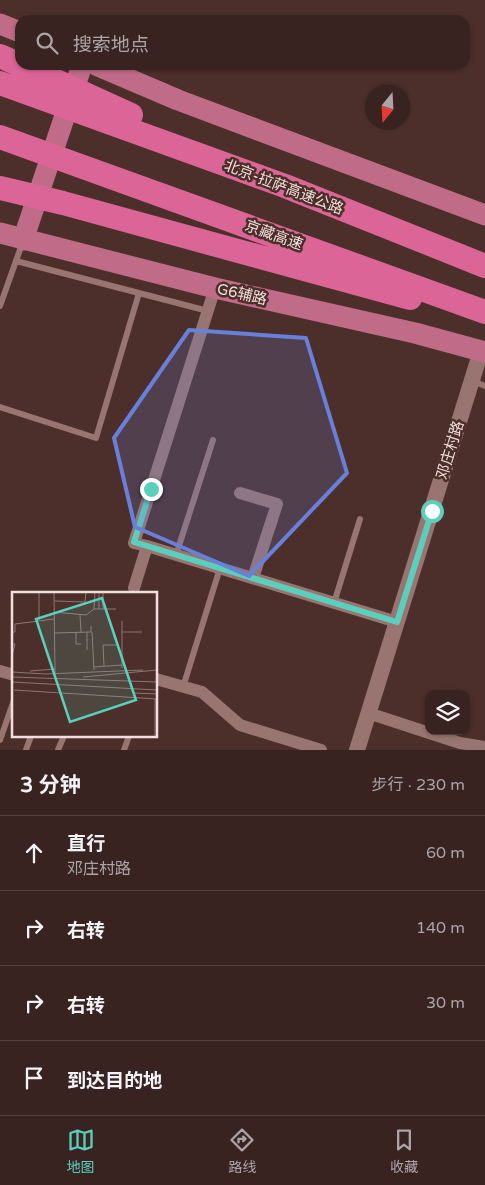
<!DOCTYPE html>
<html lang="zh">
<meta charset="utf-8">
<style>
body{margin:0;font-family:"Varela Round","Noto Sans SC",sans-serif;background:#402b29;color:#f1f3f6}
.controls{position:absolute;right:15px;bottom:15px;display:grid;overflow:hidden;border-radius:10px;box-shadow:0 1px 4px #0004}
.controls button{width:45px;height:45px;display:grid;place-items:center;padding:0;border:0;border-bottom:1px solid #53403e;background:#392320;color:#f1f3f6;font:25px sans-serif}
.compass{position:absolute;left:365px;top:85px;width:45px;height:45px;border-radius:50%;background:#392320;box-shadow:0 1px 4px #0004;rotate:198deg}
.stop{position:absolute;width:15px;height:15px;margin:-11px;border:4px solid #5bcebc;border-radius:50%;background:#fff}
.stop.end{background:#5bcebc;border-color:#fff;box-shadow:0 1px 5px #0008}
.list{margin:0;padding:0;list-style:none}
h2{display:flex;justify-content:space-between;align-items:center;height:65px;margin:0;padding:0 20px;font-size:21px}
h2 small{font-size:16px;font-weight:400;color:#aba4a5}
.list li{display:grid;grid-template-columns:32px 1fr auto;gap:15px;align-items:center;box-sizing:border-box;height:75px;padding:0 20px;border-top:1px solid #53403e}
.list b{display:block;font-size:19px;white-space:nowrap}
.list p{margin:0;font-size:16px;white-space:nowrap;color:#aba4a5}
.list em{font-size:16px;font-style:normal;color:#aba4a5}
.icon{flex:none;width:28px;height:28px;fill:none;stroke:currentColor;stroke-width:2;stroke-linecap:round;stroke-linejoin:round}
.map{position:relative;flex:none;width:485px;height:750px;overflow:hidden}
.search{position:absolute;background:#392320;box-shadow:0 1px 4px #0004;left:15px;right:15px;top:15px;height:55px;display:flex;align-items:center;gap:12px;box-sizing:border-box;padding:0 18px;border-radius:15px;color:#aba4a5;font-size:19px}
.sheet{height:365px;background:#392320}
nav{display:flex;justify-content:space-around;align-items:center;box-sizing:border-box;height:70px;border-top:1px solid #53403e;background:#392320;font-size:14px;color:#aba4a5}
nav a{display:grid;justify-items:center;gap:2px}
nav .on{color:#5bcebc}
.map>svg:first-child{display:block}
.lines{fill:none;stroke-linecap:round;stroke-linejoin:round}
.service{stroke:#987571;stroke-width:6}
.minor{stroke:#987571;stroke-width:12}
.tertiary{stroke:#987571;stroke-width:16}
.primary{stroke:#c06b87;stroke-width:21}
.motorway{stroke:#db6596;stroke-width:24}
.route{stroke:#5bcebc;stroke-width:6}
.marked{fill:#6880d9;fill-opacity:0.2;stroke:#6880d9;stroke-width:4;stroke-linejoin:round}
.labels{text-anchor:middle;stroke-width:5;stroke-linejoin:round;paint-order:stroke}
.street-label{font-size:15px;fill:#f2dedc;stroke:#4c2f2b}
.inset-road{fill:none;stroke:#8e7572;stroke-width:1}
.view{fill:#5bcebc;fill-opacity:0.15;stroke:#5bcebc;stroke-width:2.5}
.inset-edge{fill:none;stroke:#f2dedc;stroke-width:2.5}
</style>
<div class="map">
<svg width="485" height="750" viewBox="0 0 485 750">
<rect width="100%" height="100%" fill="#4c2f2b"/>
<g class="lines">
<path class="service" d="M16 261 208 311
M0 306 22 244
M473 381 485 386
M0 407 96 438 139 293
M176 555 213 440
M334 603 360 519
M183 687 220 568
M0 740 14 700
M26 750 31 736
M58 750 64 736
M124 750 129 736"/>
<path class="minor" d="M240 493 277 504 253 578
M147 546 134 543 215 288
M134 588 147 546 397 622
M0 671 14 675
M156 679 202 692 240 725 321 750
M368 713 460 743 485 747"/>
<path class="tertiary" d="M357 750 481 351"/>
<path class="primary" d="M0 24 20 32
M96 65 178 100 485 215
M0 233 215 288 415 333 485 352
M23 240 82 65"/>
<path class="motorway" d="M0 56 20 65
M21 65 131 115
M0 83 285 186 485 266
M0 137 485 312
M0 188 63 203 410 298"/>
</g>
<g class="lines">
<path class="route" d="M151 489 134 542 397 622 432 511"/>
</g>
<path class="marked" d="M189 330 306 338 347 473 249 576 135 527 114 438Z"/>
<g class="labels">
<g class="street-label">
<text transform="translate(284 187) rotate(21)" y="5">北京-拉萨高速公路</text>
<text transform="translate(274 235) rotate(20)" y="5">京藏高速</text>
<text transform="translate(242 294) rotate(13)" y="5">G6辅路</text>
<text transform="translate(450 450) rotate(-73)" y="5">邓庄村路</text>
</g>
</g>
<g transform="translate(12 592)">
<rect width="145" height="145" fill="#4c2f2b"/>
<path class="inset-road" d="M27 0V28M42 0 43 82M42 9 73 10 74 0M82 17 83 0M87 17V0M91 17V0M42 20 74 23 82 17H104M68 23 69 40M0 40H3V32L42 27M75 40V58M80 40 82 78M110 40H130M42 41 79 40V34M64 41V52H69M0 52H3L0 64M92 74 91 53H106M82 75 110 73M110 76V29M18 79 43 77M0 80 33 82 131 78M0 85 145 90M71 85 145 78M0 90 145 98M2 98 145 107M123 101 145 102M143 107V145"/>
<path class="view" d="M90 6 124 108 58 130 24 27Z"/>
<rect width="145" height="145" class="inset-edge"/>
</g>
</svg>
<div class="controls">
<button><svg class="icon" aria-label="layers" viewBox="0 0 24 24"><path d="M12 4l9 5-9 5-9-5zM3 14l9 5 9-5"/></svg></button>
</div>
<svg class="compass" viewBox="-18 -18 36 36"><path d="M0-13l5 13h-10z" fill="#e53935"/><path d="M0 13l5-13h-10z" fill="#aba4a5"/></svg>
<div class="stop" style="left:432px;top:511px"></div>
<div class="stop end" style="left:151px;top:489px"></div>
<div class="search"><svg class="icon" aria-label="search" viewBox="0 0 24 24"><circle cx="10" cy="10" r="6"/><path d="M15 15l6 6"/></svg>搜索地点</div>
</div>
<section class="sheet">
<h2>3 分钟<small>步行 · 230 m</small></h2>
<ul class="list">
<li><svg class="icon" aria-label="ahead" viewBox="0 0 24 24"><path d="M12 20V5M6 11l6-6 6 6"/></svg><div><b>直行</b><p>邓庄村路</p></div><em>60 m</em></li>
<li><svg class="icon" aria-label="right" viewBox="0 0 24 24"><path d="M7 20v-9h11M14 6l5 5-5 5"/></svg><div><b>右转</b></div><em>140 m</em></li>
<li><svg class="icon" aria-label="right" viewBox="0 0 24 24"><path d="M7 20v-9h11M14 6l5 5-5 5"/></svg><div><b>右转</b></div><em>30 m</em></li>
<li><svg class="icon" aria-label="arrive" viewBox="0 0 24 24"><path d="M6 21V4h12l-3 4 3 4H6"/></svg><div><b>到达目的地</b></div></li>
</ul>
</section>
<nav>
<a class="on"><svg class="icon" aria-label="map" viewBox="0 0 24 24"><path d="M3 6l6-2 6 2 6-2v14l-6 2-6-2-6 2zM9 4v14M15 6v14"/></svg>地图</a>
<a><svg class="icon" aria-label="directions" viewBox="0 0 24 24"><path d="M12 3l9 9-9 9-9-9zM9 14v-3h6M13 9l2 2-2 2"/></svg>路线</a>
<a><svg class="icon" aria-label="saved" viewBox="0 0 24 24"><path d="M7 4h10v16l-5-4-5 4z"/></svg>收藏</a>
</nav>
